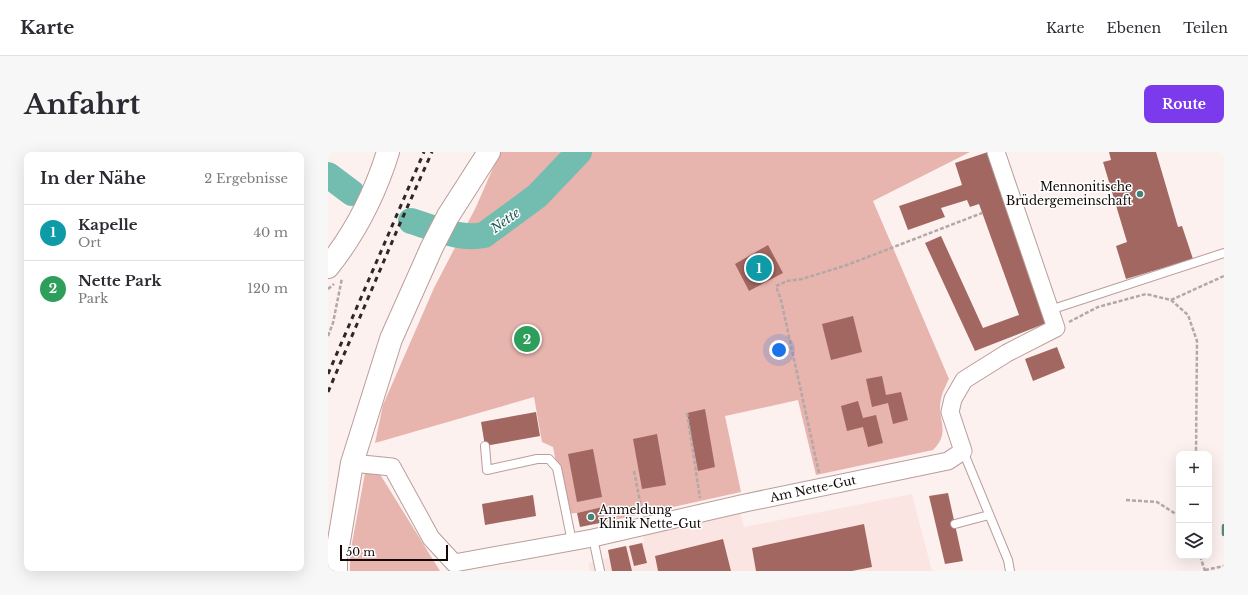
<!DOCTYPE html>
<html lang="de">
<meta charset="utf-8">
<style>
body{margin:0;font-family:"Libre Baskerville",serif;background:#f7f7f7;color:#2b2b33}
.controls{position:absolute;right:12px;bottom:12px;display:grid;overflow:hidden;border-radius:8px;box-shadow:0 4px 16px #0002}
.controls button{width:36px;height:36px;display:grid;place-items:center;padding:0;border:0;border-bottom:1px solid #e1e1e2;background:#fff;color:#2b2b33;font:20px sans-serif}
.scale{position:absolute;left:12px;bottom:10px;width:108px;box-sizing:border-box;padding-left:4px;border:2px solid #120908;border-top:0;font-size:11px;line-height:14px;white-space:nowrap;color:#120908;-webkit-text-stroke:3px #fff;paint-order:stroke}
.you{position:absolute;left:451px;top:198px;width:14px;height:14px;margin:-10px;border:3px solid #fff;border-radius:50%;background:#1a73e8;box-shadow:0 0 0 6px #1a73e833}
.badge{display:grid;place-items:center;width:26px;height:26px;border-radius:50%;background:#7c3aed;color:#fff;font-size:13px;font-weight:700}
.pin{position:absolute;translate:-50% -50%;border:2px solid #fff;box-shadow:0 1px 4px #0006}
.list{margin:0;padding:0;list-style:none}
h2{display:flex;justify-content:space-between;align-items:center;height:52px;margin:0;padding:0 16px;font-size:17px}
h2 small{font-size:13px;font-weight:400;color:#7c7c81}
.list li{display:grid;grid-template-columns:26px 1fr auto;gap:12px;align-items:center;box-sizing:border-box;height:56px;padding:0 16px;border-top:1px solid #e1e1e2}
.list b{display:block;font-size:15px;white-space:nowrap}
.list p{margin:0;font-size:13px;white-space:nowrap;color:#7c7c81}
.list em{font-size:13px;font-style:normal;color:#7c7c81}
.icon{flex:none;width:22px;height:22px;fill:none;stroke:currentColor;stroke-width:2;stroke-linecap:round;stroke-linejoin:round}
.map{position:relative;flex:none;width:896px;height:419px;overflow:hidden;border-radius:8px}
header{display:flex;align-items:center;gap:24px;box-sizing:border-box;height:56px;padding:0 20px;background:#fff;border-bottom:1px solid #e1e1e2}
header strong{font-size:19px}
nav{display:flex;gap:22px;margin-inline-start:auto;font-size:14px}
.intro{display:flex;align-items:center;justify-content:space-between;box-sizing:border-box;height:96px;padding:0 24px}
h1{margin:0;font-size:28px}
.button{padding:10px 18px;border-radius:8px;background:#7c3aed;color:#fff;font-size:14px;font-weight:700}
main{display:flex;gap:24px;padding:0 24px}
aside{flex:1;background:#fff;border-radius:8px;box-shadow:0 4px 16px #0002}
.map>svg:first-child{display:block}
.built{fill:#fbe5e2}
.green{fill:#e7b4ae}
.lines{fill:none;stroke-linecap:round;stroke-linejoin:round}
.stream{stroke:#55877e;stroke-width:4.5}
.river{stroke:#72bdb0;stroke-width:26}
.building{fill:#a36761}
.lane-casing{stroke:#b99e9b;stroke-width:10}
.street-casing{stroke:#b99e9b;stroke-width:19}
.secondary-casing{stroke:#b99e9b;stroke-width:24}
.path{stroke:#b3a8a7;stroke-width:2.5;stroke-dasharray:4 2;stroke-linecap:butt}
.lane{stroke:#fff;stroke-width:8}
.street{stroke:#fff;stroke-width:17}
.secondary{stroke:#fff;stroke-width:22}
.rail{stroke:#2f2625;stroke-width:3;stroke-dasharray:5 5;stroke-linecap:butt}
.poi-dot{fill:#41857a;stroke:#fff;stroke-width:1.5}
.labels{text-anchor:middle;stroke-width:3;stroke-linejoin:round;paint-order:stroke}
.poi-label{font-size:12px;fill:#120908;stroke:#fff;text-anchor:end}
.street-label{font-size:12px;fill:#120908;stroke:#fff}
.water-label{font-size:13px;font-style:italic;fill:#19584f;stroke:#fff}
</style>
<header>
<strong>Karte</strong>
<nav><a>Karte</a><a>Ebenen</a><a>Teilen</a></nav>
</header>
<div class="intro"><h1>Anfahrt</h1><a class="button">Route</a></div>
<main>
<aside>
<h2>In der Nähe<small>2 Ergebnisse</small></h2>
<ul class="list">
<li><span class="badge" style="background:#0f9aa8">1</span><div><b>Kapelle</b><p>Ort</p></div><em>40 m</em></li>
<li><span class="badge" style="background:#2e9e5b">2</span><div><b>Nette Park</b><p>Park</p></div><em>120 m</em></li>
</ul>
</aside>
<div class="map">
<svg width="896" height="419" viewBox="0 0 896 419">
<rect width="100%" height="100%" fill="#fcf1ef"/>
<path class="built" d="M584 342 604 419H262L260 411 281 406 280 398 316 390 315 382 412 360 416 375Z"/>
<path class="green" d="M172 0H642L545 49 621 227C618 233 614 241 613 247 608 268 624 279 605 298L488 323 470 248 397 264 413 340 277 370 274 355 249 361 238 362 225 295 214 290 206 245 47 291 55 253 106 136 148 55Z
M50 319 112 419H22V402L37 321Z"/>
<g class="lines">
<path class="stream" d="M896 374V382"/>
<path class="river" d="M0 23 24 41
M83 69C107 76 131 88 156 83L209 44 251 0"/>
</g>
<path class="building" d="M660 0 721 170 647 199 597 91 613 84 655 176 691 163 651 52 642 55 639 48 613 56 617 65 580 78 571 54 634 33 627 11Z
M781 0H828L850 75 854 74 865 107 798 127 788 94 799 90 775 10 783 8Z
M440 93 455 121 421 139 407 112Z
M525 164 534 200 503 208 494 172Z
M729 195 737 216 705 229 697 207Z
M554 224 558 243 573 240 580 268 565 272 560 251 544 255 538 227Z
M530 249 535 266 548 263 555 291 540 295 535 275 519 279 513 254Z
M377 257 387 315 370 319 359 261Z
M208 260 212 284 157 294 153 270Z
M329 282 338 333 314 337 305 287Z
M265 297 274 345 249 350 240 302Z
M620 341 635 409 617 412 601 344Z
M205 343 208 364 157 373 154 352Z
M274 355 277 370 252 375 249 361Z
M536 372 544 415 524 419H428L424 396Z
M395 387 403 419H330L327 404Z
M314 391 319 411 306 414 301 394Z
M298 394 304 419H284L280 398Z"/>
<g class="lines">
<defs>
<path id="lane" d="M722 158 896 101
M157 294 159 318 209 307H221L229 316 244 390
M635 299 680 408 682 419
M627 372 661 363
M265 386 272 419"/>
<path id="street" d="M24 311 64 315 103 386 126 411 265 386 417 351 620 309 635 299 622 260 625 247 636 228 679 201 728 176 668 0"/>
<path id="secondary" d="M0 115C27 81 47 42 60 0
M8 419V407L24 311 63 187 104 95 120 64 161 0"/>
</defs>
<use href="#lane" class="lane-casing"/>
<use href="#street" class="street-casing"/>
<use href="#secondary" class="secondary-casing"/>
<path class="path" d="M0 137 6 132
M843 148 896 124
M741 170 770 155 818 142 843 148 860 163 869 189 868 302
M0 184 5 171 14 126
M359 261 372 346
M306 319 314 360
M491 321 453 148 448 134 459 129 474 127 519 113 654 61
M798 348 829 350 851 364
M872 404 877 419
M877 418 896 414"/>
<use href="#lane" class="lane"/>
<use href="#street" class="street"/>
<use href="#secondary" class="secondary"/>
<path class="rail" d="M0 222 96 0
M0 240 70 76 104 0"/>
</g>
<g class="poi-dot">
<circle cx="812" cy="42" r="4"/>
<circle cx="263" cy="365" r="4"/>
</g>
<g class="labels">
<g class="poi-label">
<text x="804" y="39">Mennonitische<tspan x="804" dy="14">Brüdergemeinschaft</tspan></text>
<text x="271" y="362" text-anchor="start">Anmeldung<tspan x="271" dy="14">Klinik Nette-Gut</tspan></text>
</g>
<g class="street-label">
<text transform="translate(485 337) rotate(-12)" y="4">Am Nette-Gut</text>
</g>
<g class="water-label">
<text transform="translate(177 68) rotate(-36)" y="5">Nette</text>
</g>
</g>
</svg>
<div class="controls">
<button>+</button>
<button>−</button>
<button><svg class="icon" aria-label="layers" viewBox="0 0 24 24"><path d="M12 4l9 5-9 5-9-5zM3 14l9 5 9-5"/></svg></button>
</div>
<div class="scale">50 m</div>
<div class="you"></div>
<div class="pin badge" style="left:431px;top:116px;background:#0f9aa8">1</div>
<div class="pin badge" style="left:199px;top:187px;background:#2e9e5b">2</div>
</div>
</main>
